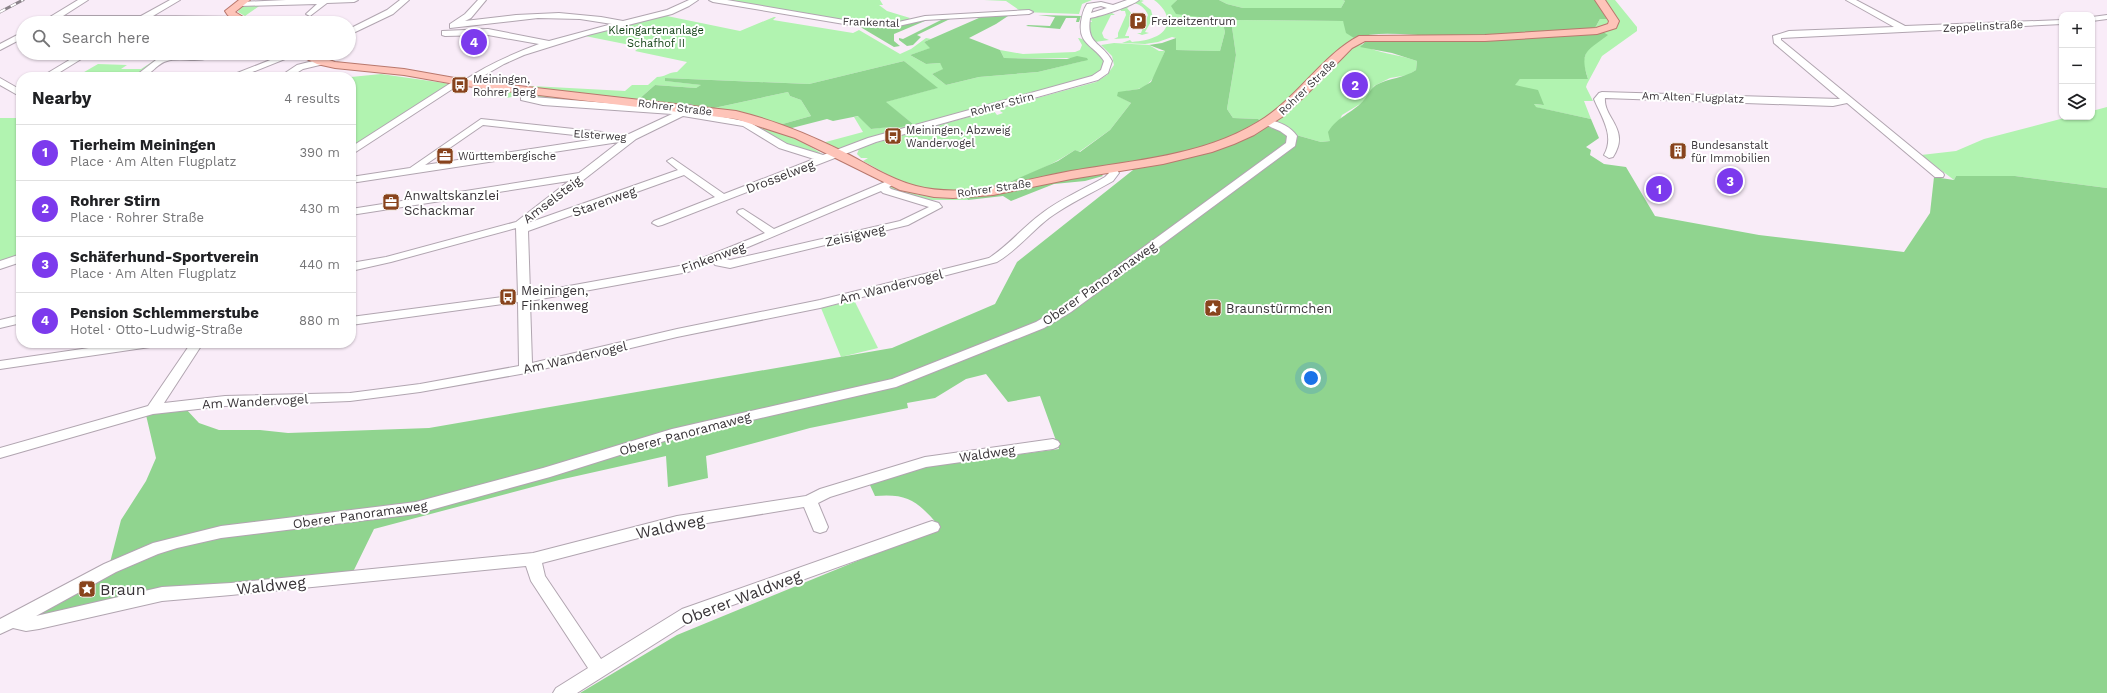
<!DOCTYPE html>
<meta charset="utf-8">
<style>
body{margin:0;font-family:"Work Sans",sans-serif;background:#f2f2f2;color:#202124}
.controls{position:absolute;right:12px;top:12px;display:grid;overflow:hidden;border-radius:8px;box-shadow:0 1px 3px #0004}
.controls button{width:36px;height:36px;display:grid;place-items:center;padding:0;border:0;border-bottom:1px solid #e0e0e0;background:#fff;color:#202124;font:20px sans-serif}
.you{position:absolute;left:1311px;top:378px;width:14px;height:14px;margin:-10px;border:3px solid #fff;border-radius:50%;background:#1a73e8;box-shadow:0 0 0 6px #1a73e833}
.badge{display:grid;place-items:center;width:26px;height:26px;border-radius:50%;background:#7c3aed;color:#fff;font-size:13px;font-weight:700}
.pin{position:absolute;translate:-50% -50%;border:2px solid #fff;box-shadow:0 1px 4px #0006}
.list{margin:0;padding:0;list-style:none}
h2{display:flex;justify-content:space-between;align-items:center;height:52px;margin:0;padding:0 16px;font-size:17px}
h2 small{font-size:13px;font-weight:400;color:#757577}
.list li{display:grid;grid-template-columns:26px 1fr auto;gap:12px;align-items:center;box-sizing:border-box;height:56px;padding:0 16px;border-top:1px solid #e0e0e0}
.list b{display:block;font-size:15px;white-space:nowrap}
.list p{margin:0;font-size:13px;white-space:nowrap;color:#757577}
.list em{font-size:13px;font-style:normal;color:#757577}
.icon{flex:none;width:22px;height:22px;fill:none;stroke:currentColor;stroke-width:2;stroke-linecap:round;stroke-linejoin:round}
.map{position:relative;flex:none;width:2107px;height:693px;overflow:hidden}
.search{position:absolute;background:#fff;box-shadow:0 1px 3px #0004;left:16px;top:16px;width:340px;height:44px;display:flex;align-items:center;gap:10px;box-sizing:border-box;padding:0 14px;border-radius:22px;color:#757577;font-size:15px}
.panel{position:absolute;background:#fff;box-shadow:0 1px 3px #0004;left:16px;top:72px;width:340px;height:276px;border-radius:16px}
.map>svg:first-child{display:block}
.green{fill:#b1f3b0}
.forest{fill:#90d48f}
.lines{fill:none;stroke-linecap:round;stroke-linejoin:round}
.minor-casing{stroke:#b1a5b0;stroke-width:2}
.major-casing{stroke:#b9786d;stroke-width:2}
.minor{fill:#fff;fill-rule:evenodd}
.major{fill:#fec4b9;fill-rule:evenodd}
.rail-casing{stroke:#8a8289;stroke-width:3}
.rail{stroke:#fff;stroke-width:2;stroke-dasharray:6;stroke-linecap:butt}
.labels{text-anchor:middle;stroke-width:4;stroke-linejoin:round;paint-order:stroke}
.far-poi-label{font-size:11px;fill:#393438;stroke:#fff;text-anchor:start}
.far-street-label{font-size:11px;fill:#393438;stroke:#fff}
.far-park-label{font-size:11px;fill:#0e3e11;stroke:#fff}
.street-label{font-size:13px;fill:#393438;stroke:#fff}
.poi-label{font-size:13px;fill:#393438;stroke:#fff;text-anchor:start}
.near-street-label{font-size:16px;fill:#393438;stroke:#fff}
.near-poi-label{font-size:16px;fill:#393438;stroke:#fff;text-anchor:start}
</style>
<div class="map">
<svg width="2107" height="693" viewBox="0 0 2107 693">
<rect width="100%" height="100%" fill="#f9ecf8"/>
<path class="green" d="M723 0H880L883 5H879L887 11 910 18C897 35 750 5 723 0Z
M984 0H1092L1082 4 1079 14 1022 12 1006 1Z
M1141 0 1144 1 1141 2 1151 10 1153 18 1145 32 1149 33 1142 35 1137 33H1141L1148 15C1145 8 1140 4 1133 3Z
M1154 0H1177L1172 6 1202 18 1222 20 1225 32 1220 51 1176 50V38L1172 37 1158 42 1145 44 1122 43 1130 40 1132 42C1141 41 1149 40 1157 36 1175 26 1167 9 1154 0Z
M1219 0H1343L1345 1 1341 8H1243L1227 4Z
M1595 0H1615L1637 27V31L1602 56 1587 84 1586 87 1593 101H1584L1591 119 1535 107 1534 104 1543 105 1514 85 1520 79H1588L1583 62 1584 59 1595 28 1600 19 1607 18Z
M262 4 245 16 238 12 241 6Z
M1126 6 1129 7 1127 8 1132 14V19L1125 36H1129V38L1114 39 1118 37V33L1126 15 1125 11H1121L1120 9Z
M1112 13 1115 15H1111L1102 33 1104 38 1109 40 1095 42 1092 40 1087 22H1092L1091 20H1088L1089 18Z
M662 15 740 31 774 17H776L773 20 853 33 859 30 900 54 911 49 926 38 931 39 924 42 931 48 910 55 926 64 940 63 944 69 932 74 946 85 979 77 1038 72 1083 61 1087 58H1004L1000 50 1023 54 1075 52 1080 50 1082 45 1078 38C1088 39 1100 53 1104 61L1102 69 1095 75 840 149 807 137 809 136 822 143 863 132 854 117 859 116 871 129 913 124 885 102 937 88 904 61 809 84 665 78 666 81 702 85 696 88 655 85 638 100 529 88 532 86 625 91 632 85H648L657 77C665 77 669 72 677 72L687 62 635 51 640 47 585 36Z
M1231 20 1343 21 1354 38 1365 42 1361 44C1378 54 1399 54 1417 61L1416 70 1408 75 1390 78 1374 86 1369 96 1360 104 1342 115 1330 141 1321 142 1271 128 1258 119 1233 118 1227 109 1236 55Z
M1114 43 1149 45 1159 51H1165C1159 65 1155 85 1138 89 1129 91 1124 90 1118 96L1131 103 1110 130 1079 152 1075 150C1028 180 967 203 912 186 894 180 879 169 863 161L868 158H861L857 154 859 149 868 145 993 110 997 115 1003 113 997 109 1096 82 1107 75 1114 65 1112 56 1101 45Z
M155 60H158L134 77H129L132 74 79 75 98 64 127 65 121 69H141Z
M381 74 451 84 351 150V77Z
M483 87 682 110 541 99 536 96 524 94 507 98 487 93 488 91 480 88Z
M788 92 790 96 801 100 811 116 779 125 714 108Z
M2107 107V188L2015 176H1956L1954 180 1921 155 1956 151 1984 139 2068 117H2092V111Z
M694 111C739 117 786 130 824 155L792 147 760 130Z
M0 118H21V257L0 264Z
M892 186 919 195 965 196 968 200H922L889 188Z
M854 300 878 348 841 357 821 308Z"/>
<path class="forest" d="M1177 0H1219L1227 4 1243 8H1341L1345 1 1343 0H1595L1607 19H1600L1595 28C1543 33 1491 36 1439 36 1412 36 1380 30 1354 38L1346 33 1343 21 1231 20 1236 55 1227 109 1233 118 1258 119 1271 128 1321 142 1330 141 1328 132C1338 116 1351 114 1363 101 1367 97 1371 88 1376 85 1389 78 1404 78 1416 70L1417 61 1392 53 1360 47 1365 42 1373 40 1603 32 1608 35C1587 51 1579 51 1588 79H1520L1515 85 1538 90 1544 105 1534 104 1536 107 1591 119 1599 138 1586 147 1591 150 1590 155 1604 164 1626 167 1655 216 1759 235 1904 252 1930 213 1934 177 1954 180 1956 176H2015L2107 188V693H580L677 635 940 527C918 502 909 493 875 496L869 483 912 469 1059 449 1040 396 1008 402 986 374 966 379 935 398 907 403 908 408 810 428 706 456 708 478 668 487 666 456 559 480 374 529 353 572 41 619 40 612 107 574 121 520 146 481 156 458 146 415 185 408 199 423 219 430H260L288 433 429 428 892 348 995 304 1017 262 1133 170 1103 167 1005 184 1058 161 1075 150 1080 152 1110 130 1131 103 1117 96 1118 92 1139 89 1151 82 1165 51 1149 45 1162 43 1176 38V50L1220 51 1225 32 1222 20 1176 14 1171 6Z
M988 14H1011L996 24 969 38 1000 50 1004 58 1067 59 1077 56 1087 58 1088 60 1038 72 979 77 946 85 932 74 943 69 940 63 926 64 910 55 930 48 924 42Z
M1038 15 1081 16 1079 22H1076L1077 18H1066L1060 29 1026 26 1028 25 1050 26 1055 17Z
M932 18 894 34V41L900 46 894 47 857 25 899 26Z
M945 18H952L917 35 921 37 913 45 907 46 899 40V38L903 39Z
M904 61 938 88 886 102 913 124 893 129 891 127 871 129 858 116 833 121 827 119 788 129 779 125 811 116 801 100 790 96 788 92 714 108 638 100 655 85 696 88 701 85 665 81V78L809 84Z
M1099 172 1103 176 1085 181 1054 184 1011 201 1003 196 968 200 965 196Z"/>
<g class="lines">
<defs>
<path id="minor" d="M78 0H88L63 16H141L170 0H180L153 16 241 17 245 19 241 21 54 20 50 23H40Z
M286 0H358L354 2 327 3 310 16 306 14 317 4 240 6 236 4 240 2Z
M400 0H409L393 14 349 35V29L387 10Z
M478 0H486L471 18 465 21 516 15 559 13 601 17 623 21 667 10 689 0H698L689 6 672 14 588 35 524 55 504 64 466 86 461 83 463 81C487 65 512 54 539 44L488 35 445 36 442 35V31L488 29 549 41 612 24 580 19 538 18 450 28V24L465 14Z
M709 0H727L850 21 894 23 925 16 1029 10 1033 12 1029 14 925 20 894 27 850 25 713 2Z
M1127 0H1139C1132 6 1101 16 1090 18 1086 45 1101 41 1112 61L1108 73 1098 80 876 142 662 225 658 226 652 223 654 221 715 197 684 175 528 231 530 293 685 265 765 233 739 214 737 212 739 210 743 209 774 229 892 179 897 182 889 187 891 189 939 203 942 207 908 225 730 268 715 265 713 262 688 272 530 301 532 363 677 329 820 300 989 258C1008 246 1023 227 1041 214 1060 199 1084 189 1105 177L1109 173 1106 169 1107 167H1115L1119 173 1113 181C1092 193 1068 204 1049 218 1031 232 1016 251 997 262L820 308 677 337 526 373 420 392 350 401 225 406 153 414 0 458V448L148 406 191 343H203L164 403 225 396 350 393 420 384 519 366 518 302 351 325V317L518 295 516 228 391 262 351 271V263L386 257 516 222 569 181 351 215V209L579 173 619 142 351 183V177L410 168 481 119 602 132 607 135 602 138 483 125 425 165 629 134 672 114 543 105 521 100V96L681 109 691 105 696 108 692 111 749 122 787 144 823 155 868 138 1092 76 1101 70 1104 61C1094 45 1078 45 1081 22 1082 16 1083 10 1087 4L1101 2 1113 5ZM1101 6 1107 8 1091 13 1093 8ZM683 116 743 126 779 148 814 159 724 194 672 158 667 161 678 170 528 223 636 139ZM881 191 883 193 929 207 900 221 730 260 722 258Z
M1846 0H1856L1905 26 2062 20V24L1781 38V40L1943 173 1944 175 1943 177H1935L1847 103 1833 106 1605 98C1603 118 1631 129 1613 157L1609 158 1604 155C1615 136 1602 118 1594 99L1599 93 1602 92 1840 99 1774 43 1773 36 1789 31 1894 27Z
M2107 15V19L2092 21V17Z
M23 32V38L0 50V44Z
M81 53H91L52 77H41Z
M165 53H175L173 55 215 53C203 66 182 56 167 61 153 65 154 77 134 77Z
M288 53H300L240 77H227Z
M321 59 324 60V64L303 69 290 77H279L297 65Z
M0 78 21 90V97L0 85Z
M457 79 462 82 460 84 351 155V147Z
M1267 119C1279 122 1290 126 1297 136L1295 146 1071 312 1044 328 896 387 674 438 550 477 416 514 221 538 177 548 158 554 116 572 36 616 162 587 231 583 533 553 677 516 806 496 820 489 925 457 1053 439 1058 441 1060 444 1058 447 1053 449 926 467 830 497 818 503 828 527 826 531 820 533 814 531 804 507 677 528 542 563 545 576 601 659 682 609 926 523 932 521 938 523 940 527 938 531 694 619 577 693H553L556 688 588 668 531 581 526 566 231 595 162 601 39 629 26 631 13 628 0 634V619L104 564 153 543 221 526 416 502 543 468 672 429 892 379 1036 322 1063 306 1286 143 1287 136 1280 131 1264 124V120Z
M21 254V262L0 269V261Z
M21 315V323L0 328V320Z
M123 343H156L150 347 0 369V361Z"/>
<path id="major" d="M239 0H250L235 12 253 23C242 23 231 22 225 11Z
M1595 0H1605L1619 21 1616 28 1597 34 1485 41H1365L1352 48 1306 95 1282 117 1254 135 1234 144 1212 152 1163 164 1071 179 993 195 953 198 934 197 900 190 795 138 736 119 466 86 404 75 335 68 317 64 295 53H309L335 62 404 69 466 80 736 111C773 120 808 134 842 151 866 163 889 179 916 186 967 199 1021 180 1071 171 1135 160 1202 156 1258 122 1297 99 1321 56 1359 36L1485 35 1596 28 1608 24 1609 21Z"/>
</defs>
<use href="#minor" class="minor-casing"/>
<use href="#major" class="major-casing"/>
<use href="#minor" class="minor"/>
<use href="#major" class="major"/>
<defs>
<path id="rail" d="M0 12 23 0"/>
</defs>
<use href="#rail" class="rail-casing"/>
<use href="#rail" class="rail"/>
</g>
<defs>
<symbol id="parking-square" viewBox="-11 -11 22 22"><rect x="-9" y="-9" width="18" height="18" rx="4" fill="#88431c" stroke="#fff"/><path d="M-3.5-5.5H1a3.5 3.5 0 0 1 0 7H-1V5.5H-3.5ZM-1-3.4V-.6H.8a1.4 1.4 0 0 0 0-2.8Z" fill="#fff"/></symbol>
<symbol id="bus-square" viewBox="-11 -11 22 22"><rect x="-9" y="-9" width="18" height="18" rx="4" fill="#88431c" stroke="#fff"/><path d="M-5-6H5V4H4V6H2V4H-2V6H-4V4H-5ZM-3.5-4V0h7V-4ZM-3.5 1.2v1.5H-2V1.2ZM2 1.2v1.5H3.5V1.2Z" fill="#fff"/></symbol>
<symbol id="building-square" viewBox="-11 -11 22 22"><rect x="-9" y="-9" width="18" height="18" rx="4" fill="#88431c" stroke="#fff"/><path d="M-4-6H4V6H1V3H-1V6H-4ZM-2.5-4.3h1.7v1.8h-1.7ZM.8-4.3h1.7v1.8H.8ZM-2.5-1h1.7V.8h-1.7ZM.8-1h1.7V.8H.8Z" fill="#fff"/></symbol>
<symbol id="office-square" viewBox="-11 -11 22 22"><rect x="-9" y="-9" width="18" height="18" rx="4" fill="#88431c" stroke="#fff"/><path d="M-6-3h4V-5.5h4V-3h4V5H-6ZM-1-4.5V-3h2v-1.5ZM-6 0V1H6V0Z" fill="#fff"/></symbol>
<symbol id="sight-square" viewBox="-11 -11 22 22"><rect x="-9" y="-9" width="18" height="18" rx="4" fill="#88431c" stroke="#fff"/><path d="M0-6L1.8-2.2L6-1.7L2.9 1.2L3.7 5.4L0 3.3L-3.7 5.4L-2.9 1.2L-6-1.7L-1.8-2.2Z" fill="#fff"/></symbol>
</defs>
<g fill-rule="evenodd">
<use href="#parking-square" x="1128" y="11" width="20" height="20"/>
<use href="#bus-square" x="450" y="75" width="20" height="20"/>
<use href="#bus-square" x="883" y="126" width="20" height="20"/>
<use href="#building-square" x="1668" y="141" width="20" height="20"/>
<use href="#office-square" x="435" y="146" width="20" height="20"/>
<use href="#office-square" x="381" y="192" width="20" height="20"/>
<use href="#bus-square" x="498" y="287" width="20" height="20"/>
<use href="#sight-square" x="1203" y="298" width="20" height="20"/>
<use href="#sight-square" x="77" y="579" width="20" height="20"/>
</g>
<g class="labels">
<g class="far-poi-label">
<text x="1151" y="25">Freizeitzentrum</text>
<text x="473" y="83">Meiningen,<tspan x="473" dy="13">Rohrer Berg</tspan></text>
<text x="906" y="134">Meiningen, Abzweig<tspan x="906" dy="13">Wandervogel</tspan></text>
<text x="1691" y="149">Bundesanstalt<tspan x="1691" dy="13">für Immobilien</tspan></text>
<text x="458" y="160">Württembergische</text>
</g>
<g class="far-street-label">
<text transform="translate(871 22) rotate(2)" y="4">Frankental</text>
<text transform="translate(1983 26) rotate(-3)" y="4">Zeppelinstraße</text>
<text transform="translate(1307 87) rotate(-44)" y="4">Rohrer Straße</text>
<text transform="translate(1693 97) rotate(2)" y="4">Am Alten Flugplatz</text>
<text transform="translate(1002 104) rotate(-15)" y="4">Rohrer Stirn</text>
<text transform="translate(675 107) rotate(7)" y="4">Rohrer Straße</text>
<text transform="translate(600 135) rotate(4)" y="4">Elsterweg</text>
<text transform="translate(994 188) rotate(-8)" y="4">Rohrer Straße</text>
</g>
<g class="far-park-label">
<text x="656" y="34">Kleingartenanlage<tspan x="656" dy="13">Schafhof II</tspan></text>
</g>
<g class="street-label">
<text transform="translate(780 176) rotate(-21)" y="5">Drosselweg</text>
<text transform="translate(552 199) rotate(-37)" y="5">Amselsteig</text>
<text transform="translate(604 201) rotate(-20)" y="5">Starenweg</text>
<text transform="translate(855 235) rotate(-13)" y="5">Zeisigweg</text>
<text transform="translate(713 257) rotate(-20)" y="5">Finkenweg</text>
<text transform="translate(1099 283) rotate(-35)" y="5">Oberer Panoramaweg</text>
<text transform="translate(891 286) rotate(-14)" y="5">Am Wandervogel</text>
<text transform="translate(575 357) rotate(-13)" y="5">Am Wandervogel</text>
<text transform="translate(255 401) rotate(-3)" y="5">Am Wandervogel</text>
<text transform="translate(685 433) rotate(-15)" y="5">Oberer Panoramaweg</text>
<text transform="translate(987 453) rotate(-8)" y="5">Waldweg</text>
<text transform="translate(360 514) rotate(-8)" y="5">Oberer Panoramaweg</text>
</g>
<g class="poi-label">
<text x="404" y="200">Anwaltskanzlei<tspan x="404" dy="15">Schackmar</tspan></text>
<text x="521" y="295">Meiningen,<tspan x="521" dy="15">Finkenweg</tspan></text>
<text x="1226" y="313">Braunstürmchen</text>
</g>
<g class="near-street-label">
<text transform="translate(670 526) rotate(-12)" y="6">Waldweg</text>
<text transform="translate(271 585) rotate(-6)" y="6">Waldweg</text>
<text transform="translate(741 597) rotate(-21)" y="6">Oberer Waldweg</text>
</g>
<g class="near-poi-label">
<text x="100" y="595">Braun</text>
</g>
</g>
</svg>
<div class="controls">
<button>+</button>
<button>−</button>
<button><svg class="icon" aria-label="layers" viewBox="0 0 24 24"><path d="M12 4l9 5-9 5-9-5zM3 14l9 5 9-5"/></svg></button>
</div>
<div class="you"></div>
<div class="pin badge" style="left:1659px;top:189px">1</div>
<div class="pin badge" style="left:1355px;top:85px">2</div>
<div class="pin badge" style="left:1730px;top:181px">3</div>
<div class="pin badge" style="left:474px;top:42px">4</div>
<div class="search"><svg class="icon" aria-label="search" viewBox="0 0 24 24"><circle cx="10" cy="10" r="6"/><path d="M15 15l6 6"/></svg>Search here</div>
<section class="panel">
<h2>Nearby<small>4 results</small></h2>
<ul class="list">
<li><span class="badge">1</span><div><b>Tierheim Meiningen</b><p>Place · Am Alten Flugplatz</p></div><em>390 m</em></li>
<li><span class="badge">2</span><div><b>Rohrer Stirn</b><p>Place · Rohrer Straße</p></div><em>430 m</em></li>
<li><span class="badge">3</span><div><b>Schäferhund-Sportverein</b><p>Place · Am Alten Flugplatz</p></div><em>440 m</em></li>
<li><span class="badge">4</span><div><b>Pension Schlemmerstube</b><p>Hotel · Otto-Ludwig-Straße</p></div><em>880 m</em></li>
</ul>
</section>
</div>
